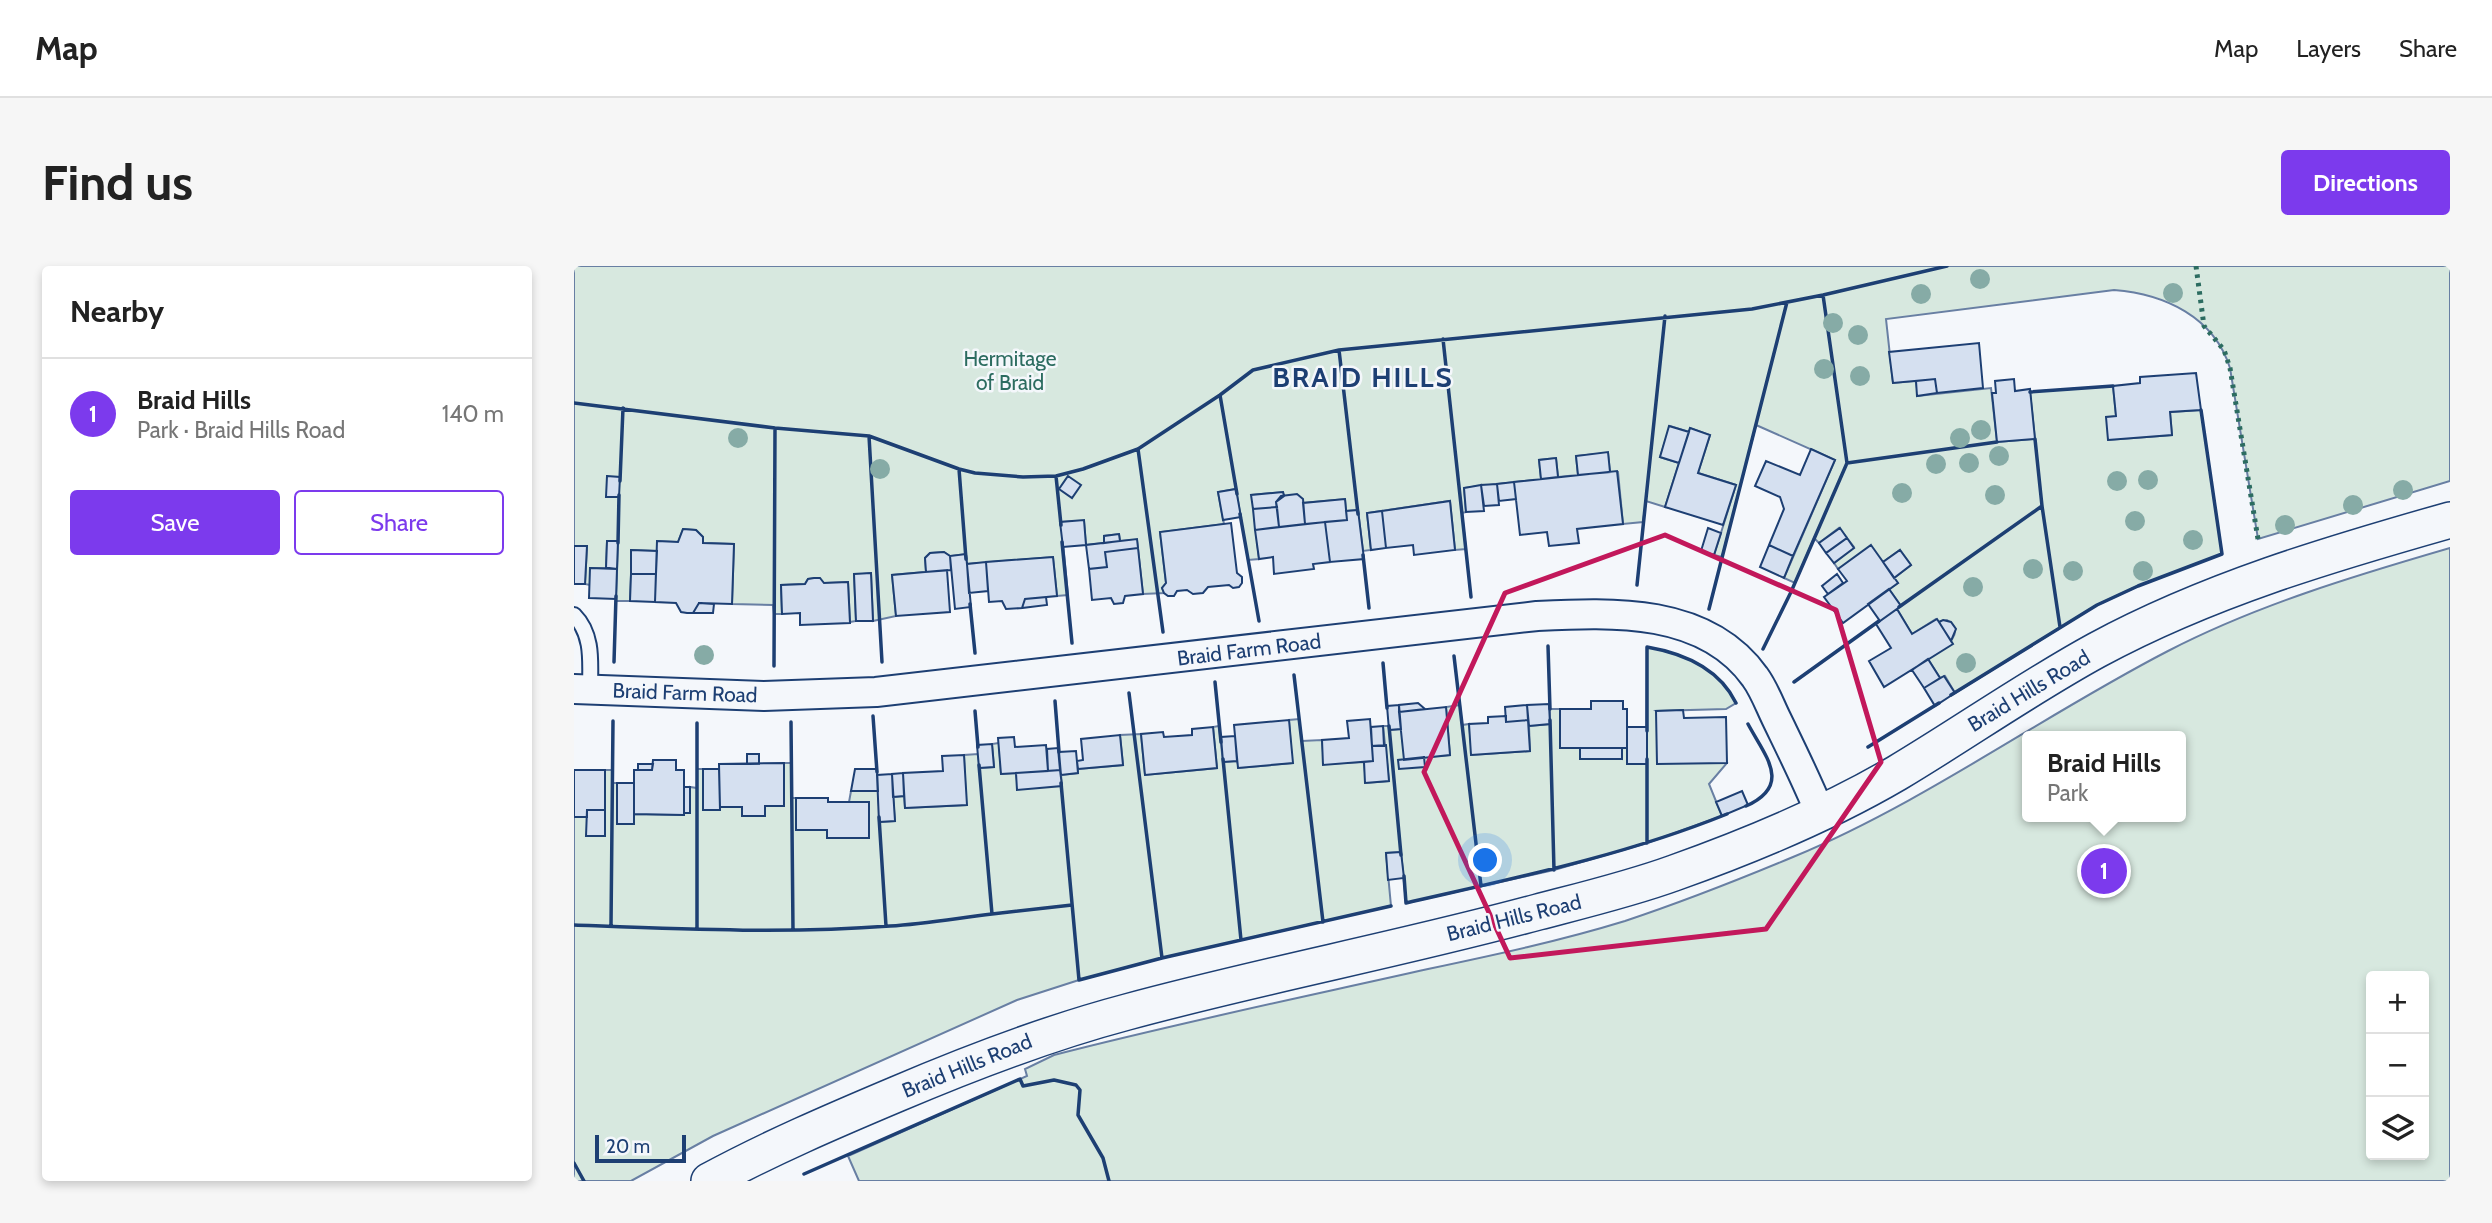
<!DOCTYPE html>
<meta charset="utf-8">
<style>
body{margin:0;font-family:Cabin,sans-serif;background:#f6f6f6;color:#222}
.controls{position:absolute;right:21px;bottom:21px;display:grid;overflow:hidden;border-radius:7px;box-shadow:0 4px 10px #0003}
.controls button{width:63px;height:63px;display:grid;place-items:center;padding:0;border:0;border-bottom:2px solid #e0e0e0;background:#fff;color:#222;font:35px sans-serif}
.scale{position:absolute;left:21px;bottom:18px;width:91px;box-sizing:border-box;padding-left:7px;border:4px solid #1d3f73;border-top:0;font-size:19px;line-height:24px;white-space:nowrap;color:#1d3f73;-webkit-text-stroke:5px #f4f7fb;paint-order:stroke}
.you{position:absolute;left:912px;top:595px;width:24px;height:24px;margin:-18px;border:5px solid #fff;border-radius:50%;background:#1a73e8;box-shadow:0 0 0 10px #1a73e833}
.badge{display:grid;place-items:center;width:46px;height:46px;border-radius:50%;background:#7c3aed;color:#fff;font-size:23px;font-weight:700}
.pin{position:absolute;translate:-50% -50%;border:4px solid #fff;box-shadow:0 2px 7px #0006}
.popup{position:absolute;left:1448px;top:465px;width:164px;height:91px;box-sizing:border-box;display:grid;place-content:center;border-radius:7px;background:#fff;filter:drop-shadow(0 2px 5px #0005);font-size:23px;white-space:nowrap;color:#767676}
.popup b{font-size:26px;color:#222}
.popup::after{content:'';position:absolute;left:50%;top:100%;margin-left:-14px;border:14px solid transparent;border-top-color:#fff}
.list{margin:0;padding:0;list-style:none}
h2{display:flex;justify-content:space-between;align-items:center;height:91px;margin:0;padding:0 28px;font-size:30px}
h2 small{font-size:23px;font-weight:400;color:#767676}
.list li{display:grid;grid-template-columns:46px 1fr auto;gap:21px;align-items:center;box-sizing:border-box;height:112px;padding:0 28px;border-top:2px solid #e0e0e0}
.list b{display:block;font-size:26px;white-space:nowrap}
.list p{margin:0;font-size:23px;white-space:nowrap;color:#767676}
.list em{font-size:23px;font-style:normal;color:#767676}
.actions{display:flex;gap:14px;padding:21px 28px}
.actions a{flex:1;padding:16px 0;border:2px solid #7c3aed;border-radius:7px;text-align:center;font-size:24px;color:#7c3aed}
.actions .main{background:#7c3aed;color:#fff}
.icon{flex:none;width:38px;height:38px;fill:none;stroke:currentColor;stroke-width:2;stroke-linecap:round;stroke-linejoin:round}
.map{position:relative;flex:none;width:1876px;height:915px;overflow:hidden;border-radius:7px}
header{display:flex;align-items:center;gap:42px;box-sizing:border-box;height:98px;padding:0 35px;background:#fff;border-bottom:2px solid #e0e0e0}
header strong{font-size:33px}
nav{display:flex;gap:38px;margin-inline-start:auto;font-size:24px}
.intro{display:flex;align-items:center;justify-content:space-between;box-sizing:border-box;height:168px;padding:0 42px}
h1{margin:0;font-size:49px}
.button{padding:18px 32px;border-radius:7px;background:#7c3aed;color:#fff;font-size:24px;font-weight:700}
main{display:flex;gap:42px;padding:0 42px}
aside{flex:1;background:#fff;border-radius:7px;box-shadow:0 4px 10px #0003}
.map>svg:first-child{display:block}
.green{fill:#d7e8df;stroke:#687fa3;stroke-width:2;fill-rule:evenodd}
.building{fill:#d5e0f0;stroke:#1d3f73;stroke-width:2}
.lines{fill:none;stroke-linecap:round;stroke-linejoin:round}
.service-casing{stroke:#1d3f73;stroke-width:18}
.minor-casing{stroke:#1d3f73;stroke-width:32}
.tertiary-casing{stroke:#1d3f73;stroke-width:38}
.service{stroke:#f4f7fb;stroke-width:14}
.minor{stroke:#f4f7fb;stroke-width:28}
.tertiary{stroke:#f4f7fb;stroke-width:35}
.hedge{stroke:#2c6c60;stroke-width:5;stroke-dasharray:3.5 5;stroke-linecap:butt}
.wall{stroke:#1d3f73;stroke-width:3.5}
.tree{fill:#86aba6}
.marked{fill:none;stroke:#c2185b;stroke-width:5;stroke-linejoin:round}
.labels{text-anchor:middle;stroke-width:5;stroke-linejoin:round;paint-order:stroke}
.park-label{font-size:21px;fill:#2c6c60;stroke:#f4f7fb}
.street-label{font-size:21px;fill:#1d3f73;stroke:#f4f7fb}
.district-label{font-size:28px;font-weight:bold;letter-spacing:2px;fill:#1d3f73;stroke:#f4f7fb}
</style>
<header>
<strong>Map</strong>
<nav><a>Map</a><a>Layers</a><a>Share</a></nav>
</header>
<div class="intro"><h1>Find us</h1><a class="button">Directions</a></div>
<main>
<aside>
<h2>Nearby<small></small></h2>
<ul class="list">
<li><span class="badge">1</span><div><b>Braid Hills</b><p>Park · Braid Hills Road</p></div><em>140 m</em></li>
</ul>
<div class="actions"><a class="main">Save</a><a>Share</a></div>
</aside>
<div class="map">
<svg width="1876" height="915" viewBox="0 0 1876 915">
<rect width="100%" height="100%" fill="#f4f7fb"/>
<path class="green" d="M0 0H1876V215L1684 273 1656 102C1640 51 1591 28 1540 24L1312 53 1319 117 1342 115 1344 130 1417 122 1423 176 1461 173 1456 126 1539 120 1542 150 1535 174 1598 169 1596 146 1627 144 1648 288 1564 320 1523 339 1381 427 1371 410 1366 412 1354 393C1366 384 1395 368 1373 354L1365 356 1362 353 1338 368 1323 343 1327 340 1315 323 1324 317 1320 312 1337 299 1326 284 1309 296 1264 303 1260 297 1280 281 1265 262 1245 277 1240 272 1221 317 1210 312 1261 194 1182 159 1148 291 1140 289 1162 219 1124 207 1136 169 1116 162 1115 166 1096 160 1086 191 1105 197 1091 241 1072 235 1069 256 1049 258 1044 206H1036L1034 187 1002 190 1004 209 984 211 982 192 965 194 967 213 890 222 892 246 888 247 892 283 881 284 876 235 793 247 797 284 789 285 784 244 772 245 771 233 729 237 710 230 709 226 678 229 685 293 674 294 662 223 644 226 650 258 586 266 592 317 588 322 590 327 569 328 563 274 546 275 545 268 530 270V277L512 279 510 255 487 256 494 329 483 330 479 291 393 298 392 288 376 290 370 286 356 287 351 292 352 306 318 309 322 350 299 355 297 307 280 309 282 355 276 356 274 316 250 317 243 312 234 313 231 318 207 319 208 348H200L199 339 158 338 160 278 129 277V271L122 264 109 263 104 276 83 275V285L58 284 56 335H42L44 276H33L32 302H16V319L11 318 13 280H0Z
M1876 282V915H285L274 890 453 810 451 803 480 789C604 757 729 731 854 703 920 689 986 675 1051 655 1108 636 1164 614 1219 591 1351 536 1468 450 1594 385 1683 339 1780 310 1876 282ZM1607 470V551H1453V470ZM1850 710V889H1797V710Z
M1073 381C1108 387 1145 402 1162 437L1152 443 1082 445 1153 497 1135 518 1148 550 1073 577 980 604 832 637 827 586 812 587 817 640 588 692 505 714 443 734 139 870 57 915H0V551H13V570H31V504H38V517H43V557L59 558 60 548 109 549 110 547H116V521L123 522V503H129L146 541H168V550H190L191 540 210 539V497H217L218 532H222L253 564V572H294L295 537 275 536 277 525H304L306 556 321 555 319 531 330 530 331 542 392 539 390 489 404 488 406 502 420 501 418 478 425 477 427 508 442 507 444 523 488 519 487 509 504 507V503L549 499 546 469 567 468 571 509 643 502 639 461 645 460 649 496 663 495 665 502 718 497 715 454 725 453 728 475 748 474 750 498 790 496 792 517 815 515 809 460H815L816 464 827 463 850 491 876 489 872 441 886 439 888 459 895 458 898 489 956 485 955 460 976 458V443H986L1006 482 1048 493V482H1053V498H1072Z"/>
<path class="building" d="M1405 77 1409 122 1363 127 1361 113 1319 117 1315 86Z
M1622 107 1627 144 1596 146 1598 169 1534 174 1532 151 1542 150 1539 120 1566 117V111Z
M1361 113 1363 127 1343 130 1342 115Z
M1440 113 1441 125 1456 123 1461 173 1423 176 1418 127H1422L1421 115Z
M1095 160 1115 166 1105 197 1086 191Z
M1116 162 1136 169 1124 207 1162 219 1149 259 1091 241Z
M1237 183 1261 194 1219 290 1195 279 1210 243 1206 231 1181 220 1192 195 1226 209Z
M1034 186 1036 206 1004 209 1002 190Z
M982 192 984 211 967 213 965 194Z
M1043 205 1049 258 1003 263 1005 277 975 280 973 266 946 269 940 216Z
M33 210 46 211 45 231H32Z
M494 210 507 219 498 232 485 223Z
M940 216 942 233 925 235 923 218Z
M923 218 925 239 910 240 907 219Z
M907 219 910 245 892 246 890 222Z
M662 223 667 251 649 254 644 226Z
M709 226 710 230 702 236 703 241 679 243 677 229Z
M723 228 729 233 731 258 705 261 702 236 707 230Z
M771 233 773 254 731 258 729 237Z
M876 235 881 284 840 289 839 279 812 282 808 245Z
M703 241 705 261 681 264 679 243Z
M784 244 790 293 756 296 751 256 773 254 772 245Z
M808 245 812 282 797 284 793 247Z
M510 254 512 279 489 281 486 256Z
M751 256 756 296 739 298 740 303 700 308 699 291 685 293 681 264Z
M657 257 663 307 668 311V317L665 321 659 322 655 319 634 321 629 327 619 328 613 324 603 325 600 330H594L590 327 588 322 592 317 586 266Z
M1134 262 1147 267 1140 289 1127 285Z
M1266 262 1273 272 1252 287 1245 277Z
M109 263 122 264 129 271V277L160 278 158 338 125 337 119 347H113L107 346 102 337 81 336 83 275 104 276Z
M545 268 546 275 530 277V270Z
M1273 272 1280 282 1260 297 1252 287Z
M563 273 564 282 531 286 533 301 515 303 512 279Z
M33 275H44L43 303 32 302Z
M1195 279 1219 290 1210 312 1186 301Z
M1297 279 1324 317 1269 357 1250 331 1273 315 1264 303Z
M0 280H13L11 318H0Z
M564 282 569 328 551 330 549 337 540 338 537 332 518 334 515 303 533 301 531 286Z
M57 284 83 285 82 308H57Z
M1326 284 1337 299 1320 312 1309 296Z
M370 286 376 290 377 304 352 306 351 292 356 287Z
M392 288 397 341 381 343 376 290Z
M479 291 483 330 451 333 448 342 432 343 428 335 415 336 412 296Z
M412 296 414 325 395 327 393 298Z
M16 302 43 303 42 333 15 332Z
M373 304 376 346 322 350 318 309Z
M297 307 299 355H282L280 308Z
M57 308H82L81 336 56 335Z
M1263 308 1269 317 1254 328 1248 320Z
M240 312H246L250 317 274 316 276 357 226 359V347L208 348 207 319 231 318 234 313Z
M1315 323 1327 340 1306 355 1294 338Z
M472 331 473 339 448 342 451 333Z
M125 337 140 338 139 347H119Z
M1323 343 1338 368 1363 353 1379 378 1310 421 1295 395 1317 382 1302 358Z
M1369 354 1377 356 1382 363 1377 375 1365 356Z
M1354 393 1366 412 1350 422 1338 404Z
M1370 410 1381 427 1361 440 1350 422Z
M1017 435H1049V443H1053V482H986V443H1017Z
M844 437 851 443 825 446V439Z
M975 438 976 458 955 460 953 439Z
M825 439 827 463 815 464 813 440Z
M953 439 954 454 932 456 931 441Z
M872 441 876 489 830 494 825 446Z
M1109 444 1110 452 1152 451 1153 497 1083 498 1082 445Z
M932 450V456L954 454 956 485 897 489 895 458 914 457V451Z
M796 453 799 495 749 499 748 474 775 472 773 455Z
M715 454 719 497 664 502 660 459Z
M809 460 810 480H798L797 461Z
M639 461 643 502 571 509 567 468 589 466 590 471 618 469V463Z
M1053 461H1073V498H1053Z
M546 469 549 499 504 503 503 495 509 494 507 473Z
M661 470 663 495 649 496 647 471Z
M440 471 441 481 472 479 474 505 427 508 424 472Z
M418 478 420 501 405 502 403 479Z
M812 479 815 515 791 517 790 496 799 495 798 480Z
M484 482 486 504 474 505 473 483Z
M1006 482H1048V493H1006Z
M502 485 504 507 487 509 485 486Z
M173 488H185V498H173Z
M390 489 393 539 331 542 329 507 369 505 368 490Z
M850 491 851 501 825 503 824 494Z
M79 494H102V504H110V549L60 548V504H78Z
M210 497V540H191V550H168V541H146L145 498Z
M64 498H79L78 504H64Z
M129 503H145L146 544H129Z
M281 503H303L304 525H277Z
M0 504H31V544H13V551H0Z
M486 504 488 520 443 524 442 507Z
M329 507 330 530 319 531 318 508Z
M318 508 321 555 305 556 303 509Z
M43 517H60V558H43Z
M110 521H116V547H110Z
M1168 525 1174 539 1148 550 1142 536Z
M222 532H254V536H295V572H253V564H222Z
M13 544H31V570H12Z
M827 586 830 612 814 614 812 587Z"/>
<g class="lines">
<defs>
<path id="service" d="M0 349C20 369 16 398 16 423"/>
<path id="minor" d="M0 423 190 430 302 426 963 350C1039 346 1132 342 1181 411 1190 423 1196 440 1203 454 1218 485 1233 515 1246 547"/>
<path id="tertiary" d="M135 915C196 882 259 855 323 828 398 796 474 767 553 746 689 709 828 683 964 646 1010 634 1056 623 1100 607 1176 580 1253 548 1323 507 1390 467 1455 421 1523 384 1634 324 1756 288 1876 254"/>
</defs>
<use href="#service" class="service-casing"/>
<use href="#minor" class="minor-casing"/>
<use href="#tertiary" class="tertiary-casing"/>
<use href="#service" class="service"/>
<use href="#minor" class="minor"/>
<use href="#tertiary" class="tertiary"/>
<path class="hedge" d="M1622 0 1630 60 1650 84 1656 102 1684 273"/>
<path class="wall" d="M1249 29 1273 197 1423 176
M869 73 897 331
M765 84 784 248
M1456 126 1539 120
M646 129 663 228
M0 137 201 162 295 170 385 203 401 207 449 211 482 210 509 203 564 183 646 129 679 104 765 84 1178 43 1249 29 1373 0
M295 170 308 396
M1461 173 1468 240 1486 361
M564 183 589 366
M385 203 392 293
M482 210 487 259
M46 215 49 142
M666 248 685 355
M488 276 498 377
M44 277 45 229
M789 289 795 342
M1063 319 1091 50
M396 338 401 387
M1325 341 1468 240
M1135 343 1213 36
M974 380 976 443
M1189 383 1217 326 1273 197
M880 390 907 620
M40 396 42 330
M809 397 813 442
M200 400 201 162
M720 409 749 656
M641 416 647 476
M1220 416 1305 355
M555 427 588 692
M1377 429 1523 339 1564 320 1648 288 1627 144
M481 435 485 486
M401 445 404 481
M299 450 303 506
M976 454 980 604
M217 456 219 664
M123 457V663
M815 460 827 589
M1073 465V381C1108 387 1145 402 1162 437
M1294 481 1365 437
M649 493 667 674
M1073 493V577
M405 499 418 648 498 639
M487 517 505 714 588 692 817 640
M1172 540C1219 519 1191 490 1174 458
M305 551 312 660
M830 610 832 637C941 612 1049 590 1153 548
M0 659C105 663 211 668 316 660 350 658 384 652 418 648
M37 660 39 455
M0 897 10 915
M230 908 446 813 449 820 480 814 502 819 506 824 504 849 529 892 535 915"/>
</g>
<g class="tree">
<circle cx="1406" cy="13" r="10"/>
<circle cx="1599" cy="27" r="10"/>
<circle cx="1347" cy="28" r="10"/>
<circle cx="1259" cy="57" r="10"/>
<circle cx="1284" cy="69" r="10"/>
<circle cx="1250" cy="103" r="10"/>
<circle cx="1286" cy="110" r="10"/>
<circle cx="1407" cy="164" r="10"/>
<circle cx="164" cy="172" r="10"/>
<circle cx="1386" cy="172" r="10"/>
<circle cx="1425" cy="190" r="10"/>
<circle cx="1395" cy="197" r="10"/>
<circle cx="1362" cy="198" r="10"/>
<circle cx="306" cy="203" r="10"/>
<circle cx="1574" cy="214" r="10"/>
<circle cx="1543" cy="215" r="10"/>
<circle cx="1829" cy="224" r="10"/>
<circle cx="1328" cy="227" r="10"/>
<circle cx="1421" cy="229" r="10"/>
<circle cx="1779" cy="239" r="10"/>
<circle cx="1561" cy="255" r="10"/>
<circle cx="1711" cy="259" r="10"/>
<circle cx="1619" cy="274" r="10"/>
<circle cx="1459" cy="303" r="10"/>
<circle cx="1499" cy="305" r="10"/>
<circle cx="1569" cy="305" r="10"/>
<circle cx="1399" cy="321" r="10"/>
<circle cx="130" cy="389" r="10"/>
<circle cx="1392" cy="397" r="10"/>
</g>
<path class="marked" d="M1091 269 1262 344 1307 496 1192 663 936 692 850 506 931 327Z"/>
<g class="labels">
<g class="park-label">
<text x="436" y="100">Hermitage<tspan x="436" dy="24">of Braid</tspan></text>
</g>
<g class="street-label">
<text transform="translate(675 384) rotate(-7)" y="7">Braid Farm Road</text>
<text transform="translate(1455 425) rotate(-31)" y="7">Braid Hills Road</text>
<text transform="translate(111 427) rotate(2)" y="7">Braid Farm Road</text>
<text transform="translate(940 652) rotate(-14)" y="7">Braid Hills Road</text>
<text transform="translate(393 800) rotate(-22)" y="7">Braid Hills Road</text>
</g>
<g class="district-label">
<text x="789" y="121">BRAID HILLS</text>
</g>
</g>
</svg>
<div class="controls">
<button>+</button>
<button>−</button>
<button><svg class="icon" aria-label="layers" viewBox="0 0 24 24"><path d="M12 4l9 5-9 5-9-5zM3 14l9 5 9-5"/></svg></button>
</div>
<div class="scale">20 m</div>
<div class="you"></div>
<div class="pin badge" style="left:1530px;top:605px">1</div>
<div class="popup"><b>Braid Hills</b>Park</div>
</div>
</main>
